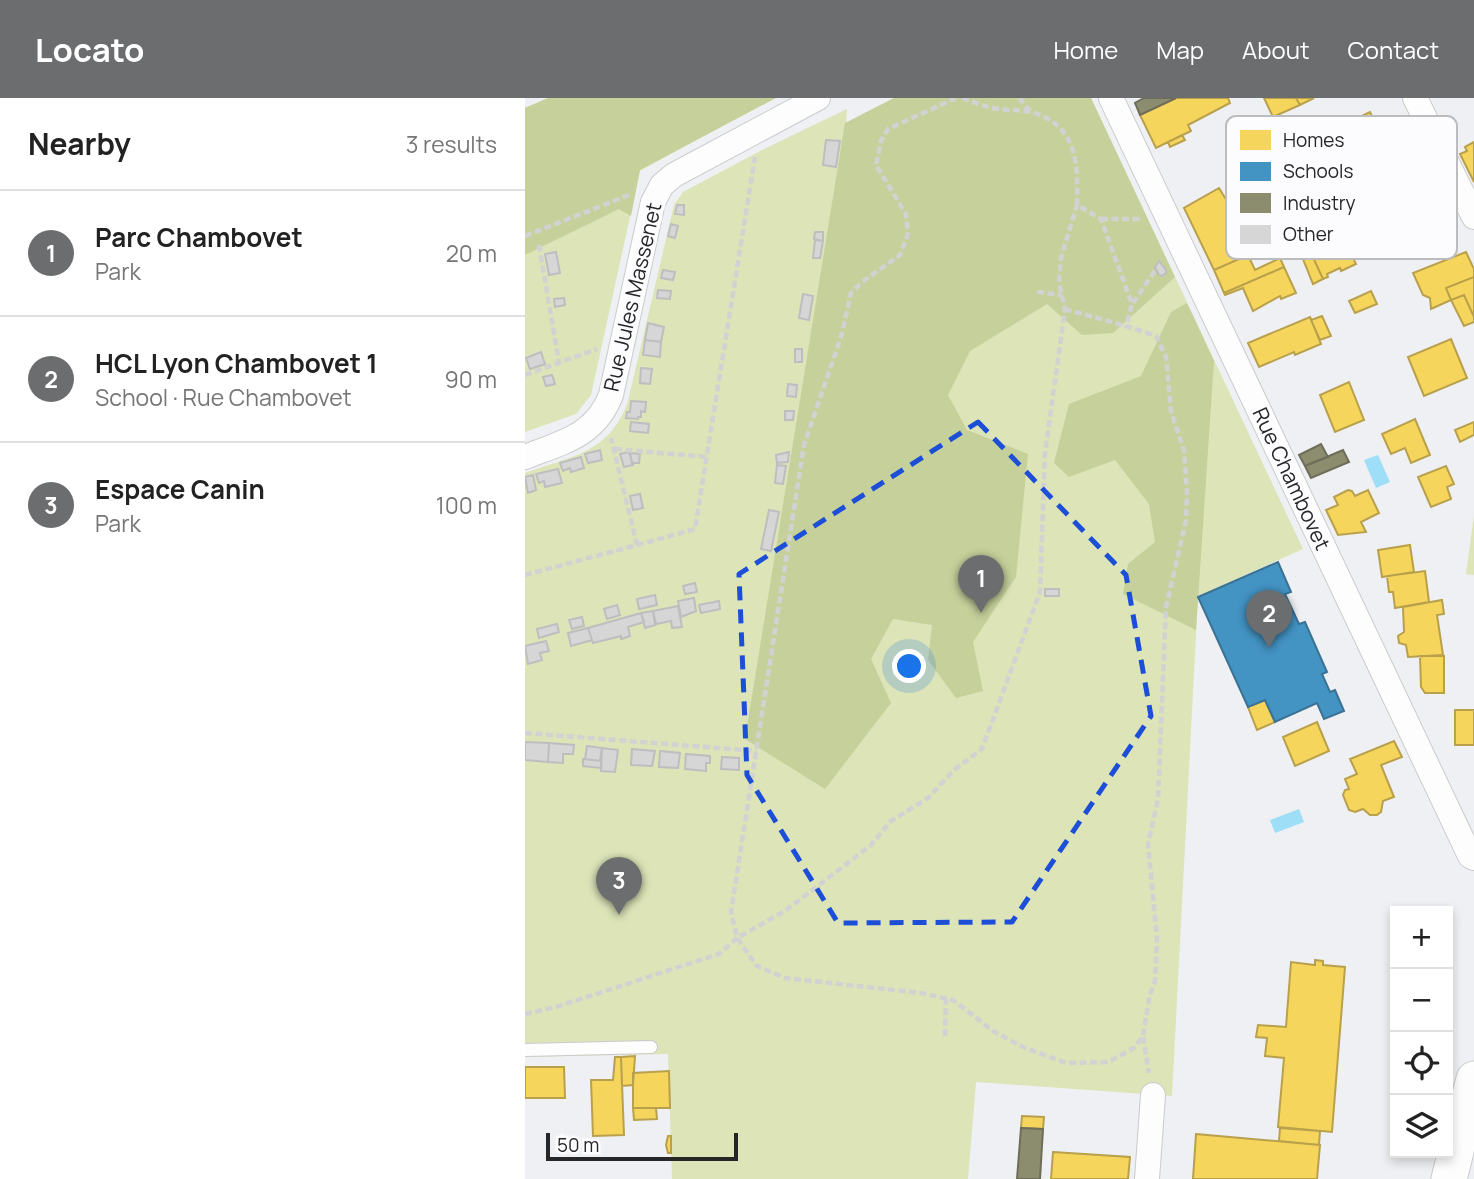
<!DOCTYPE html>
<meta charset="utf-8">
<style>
body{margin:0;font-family:Manrope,sans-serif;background:#f6f6f6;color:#222}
.controls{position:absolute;right:21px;bottom:21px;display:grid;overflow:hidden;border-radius:0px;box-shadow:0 4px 10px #0003}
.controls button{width:63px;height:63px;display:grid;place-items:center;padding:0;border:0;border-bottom:2px solid #e0e0e0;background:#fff;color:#222;font:35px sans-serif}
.scale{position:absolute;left:21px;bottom:18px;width:192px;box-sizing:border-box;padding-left:7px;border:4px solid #262628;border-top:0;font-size:19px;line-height:24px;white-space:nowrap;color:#262628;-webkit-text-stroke:5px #fcfcfe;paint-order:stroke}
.you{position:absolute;left:385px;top:569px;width:24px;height:24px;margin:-18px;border:5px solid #fff;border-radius:50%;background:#1a73e8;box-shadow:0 0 0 10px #1a73e833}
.badge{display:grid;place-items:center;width:46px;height:46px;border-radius:50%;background:#6c6d6f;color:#fff;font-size:23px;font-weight:700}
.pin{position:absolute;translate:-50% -58px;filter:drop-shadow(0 2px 4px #0008)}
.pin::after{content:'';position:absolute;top:37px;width:24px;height:21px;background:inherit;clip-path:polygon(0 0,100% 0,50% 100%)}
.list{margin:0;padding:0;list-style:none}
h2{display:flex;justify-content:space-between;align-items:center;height:91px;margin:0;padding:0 28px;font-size:30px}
h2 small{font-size:23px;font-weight:400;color:#767676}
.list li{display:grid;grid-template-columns:46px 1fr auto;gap:21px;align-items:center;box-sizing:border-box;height:126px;padding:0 28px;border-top:2px solid #e0e0e0}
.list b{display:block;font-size:26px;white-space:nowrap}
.list p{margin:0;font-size:23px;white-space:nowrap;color:#767676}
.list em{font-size:23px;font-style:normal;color:#767676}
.icon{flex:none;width:38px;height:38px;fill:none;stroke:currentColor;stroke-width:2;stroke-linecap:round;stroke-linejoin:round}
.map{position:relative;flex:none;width:949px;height:1081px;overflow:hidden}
header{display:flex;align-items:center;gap:42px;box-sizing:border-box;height:98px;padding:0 35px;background:#6c6d6f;color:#fff}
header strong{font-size:33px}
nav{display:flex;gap:38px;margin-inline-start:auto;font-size:24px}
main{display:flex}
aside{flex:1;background:#fff}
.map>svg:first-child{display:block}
.green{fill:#dce4b8}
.forest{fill:#c6d09b}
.water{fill:#9edef7}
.homes{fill:#f6d55c;stroke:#b8a04c;stroke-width:2}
.schools{fill:#4393c3;stroke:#3a7294;stroke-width:2}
.industry{fill:#8c8c6e;stroke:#6d6d59;stroke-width:2}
.building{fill:#d6d6d7;stroke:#bebec0;stroke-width:2}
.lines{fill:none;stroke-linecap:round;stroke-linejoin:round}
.service-casing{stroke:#cacbcd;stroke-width:14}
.minor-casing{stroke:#cacbcd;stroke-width:26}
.secondary-casing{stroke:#cacbcd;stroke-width:37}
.path{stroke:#d2d2d3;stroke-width:4.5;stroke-dasharray:7 3.5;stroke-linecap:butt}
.service{stroke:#fdfdfd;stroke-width:12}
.minor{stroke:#fdfdfd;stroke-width:24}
.secondary{stroke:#fdfdfd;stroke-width:35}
.marked{fill:none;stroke:#1d4ed8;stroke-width:5;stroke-dasharray:14 9;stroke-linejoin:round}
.labels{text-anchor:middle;stroke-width:7;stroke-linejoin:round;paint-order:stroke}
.street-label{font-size:21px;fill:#262628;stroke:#fcfcfe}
.key{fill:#fcfcfe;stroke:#bcbcbe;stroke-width:2}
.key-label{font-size:19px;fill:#262628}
</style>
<header>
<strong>Locato</strong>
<nav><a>Home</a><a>Map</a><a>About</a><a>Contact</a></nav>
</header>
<main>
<aside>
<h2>Nearby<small>3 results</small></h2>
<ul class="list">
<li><span class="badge">1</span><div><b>Parc Chambovet</b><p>Park</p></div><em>20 m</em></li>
<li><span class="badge">2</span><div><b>HCL Lyon Chambovet 1</b><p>School · Rue Chambovet</p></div><em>90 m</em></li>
<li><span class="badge">3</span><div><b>Espace Canin</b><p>Park</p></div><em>100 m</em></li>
</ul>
</aside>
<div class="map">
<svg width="949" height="1081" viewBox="0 0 949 1081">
<rect width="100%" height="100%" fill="#eff0f3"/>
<path class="green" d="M23 0H247L115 73 66 297 51 316 0 334V10Z
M369 0H566L778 451 673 498 647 998 451 984 443 1081H147L143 956 0 959V375C47 358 85 355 103 303L149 107 158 94 239 51 322 11 321 25Z
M949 417V477L941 476Z"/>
<path class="forest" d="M23 0H251L115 72 106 118 94 111 0 157V10Z
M369 0H566L650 179 588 235 557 237 522 206 445 253 423 297 442 332 503 356 491 479 448 544 458 593 431 600 403 562 407 527 368 521 346 561 366 605 300 691 220 641 320 25Z
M662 205 689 263 671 532 598 496 603 466 630 444 624 406 590 362 544 379 529 365 544 306 616 278 646 214Z"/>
<path class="water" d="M853 357 865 384 851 390 839 362Z
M774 711 779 724 750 735 745 722Z"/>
<path class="homes" d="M651 0H703L705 5 663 27 666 33 631 50 615 17Z
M739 0H771L775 7 748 19Z
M771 0H789L775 7Z
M845 14 854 34 836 43 833 36 796 55 789 40Z
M657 37 660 42 645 49 643 44Z
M949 44V84L935 56 942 53 940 49Z
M694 90 705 108 707 106 728 155 689 172 659 110Z
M822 111 833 136 820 142 831 166 816 173 815 170 802 176 803 179 798 181 787 157 778 161 773 151 797 141 791 126Z
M941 154 949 171V179L921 190 926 202 906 211 905 200 898 197 888 175Z
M723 157 730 172 755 160 759 169 699 195 689 172Z
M787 157 798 181 788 186 778 161Z
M759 169 771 195 756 201 755 198 728 213 718 190 700 197 699 195Z
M949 179V219L939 197 926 202 921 190Z
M846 193 852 206 830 215 824 203Z
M939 197 949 219V224L939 228 926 202Z
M797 218 806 238 795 242 786 222Z
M785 219 796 246 770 257 769 254 734 269 723 245Z
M926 241 942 280 899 298 883 259Z
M824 284 839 322 810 334 795 297Z
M890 321 905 357 886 365 880 350 866 356 857 336Z
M949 324V337L935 344 930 332Z
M921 368 929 386 922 389 926 401 906 409 893 379Z
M823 392 827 393 830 398 843 392 854 415 836 424 841 434 813 437 801 412 813 407 809 399Z
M885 447 889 474 857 479 853 452Z
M900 473 904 504 870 510 868 494H864L862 478Z
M917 502 919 516 912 517 918 557 883 559 881 547 874 545 873 538 879 534 878 509Z
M895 558H919V595H900L896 589Z
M740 602 750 624 732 632 723 609Z
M930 612H949V647H930Z
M792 624 804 653 770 668 758 639Z
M869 643 877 659 856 667 869 699 858 703 856 714 852 717H845L838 711 830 714 824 712 818 697 820 692 824 691 820 681 832 676 825 661Z
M790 862 798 863V867L820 869 807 1034 753 1029 759 960 740 958 742 940 731 939 733 927 761 929 766 864 790 867Z
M110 958 108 987 97 988 96 959Z
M90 959H96L99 1037 68 1038 66 982H88Z
M0 969H39L40 1000H0Z
M144 973 145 1010H108V975Z
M108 1010H131L132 1021 109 1022Z
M497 1018 519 1019 518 1031 496 1030Z
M755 1030 795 1033 794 1047 754 1043Z
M671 1036 795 1047 792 1081H668Z
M143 1038H146V1055H143L141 1047Z
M528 1054 605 1059 603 1081H526Z"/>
<path class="schools" d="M753 464 766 494 760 496 774 526 780 524 802 574 797 576 805 594 810 592 819 613 799 621 792 605 750 624 740 602 723 609 673 499Z"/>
<path class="industry" d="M619 0H651L615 17 610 5Z
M796 346 803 359 780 368 774 357Z
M818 352 824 364 786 380 780 368Z
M496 1030 518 1031 515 1081H492Z"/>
<path class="building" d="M301 42 315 43 311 69 298 67Z
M152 107H159V117L150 116Z
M146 126 153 128 150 140 143 138Z
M290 134H298V143L289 141Z
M290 142 298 143 295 160H288Z
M31 154 35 175 24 177 20 156Z
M634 163 641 172V175L637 178 634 177 630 169Z
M138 172 150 174 148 182 136 180Z
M133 192 146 193 145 201 132 200Z
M278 196 288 198 284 222 274 220Z
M39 200 40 207 30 209 29 201Z
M123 225 139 229 136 244 120 242Z
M120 242 136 244 135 259 118 257Z
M270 251H277V264H270Z
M16 254 20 266 5 271 1 260Z
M116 270 127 271 125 286 115 285Z
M27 277 30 286 21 288 18 279Z
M263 286 272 287 271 299 262 298Z
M106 303 121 304 120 314 116 313V319H113V321L101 320 102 314H105Z
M260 313H269L268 322H260Z
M106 324 124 326 123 335 105 333Z
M75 352 77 362 63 365 60 356Z
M104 354 108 367 99 369 95 356Z
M264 354 263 364 252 365 251 357Z
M105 355 115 356 114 365H107Z
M56 359 59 370 46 374 45 370 38 373 35 365Z
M252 367 261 368 258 386 250 385Z
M33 371 37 385 20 389 19 383 14 385 11 376Z
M8 377 11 392 3 395 0 379Z
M115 396 118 410 108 412 105 398Z
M244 412 254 414 246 453 236 451Z
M170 485 172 494 160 496 158 488Z
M520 491H534V498H520Z
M130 497 132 507 114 511 112 501Z
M169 500 171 513 156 519 153 503Z
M194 503 195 511 176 515 174 507Z
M92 507 95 517 82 521 79 511Z
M153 508 157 529 147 530 146 523 131 526 128 513Z
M128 513 130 527 120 530 116 515Z
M116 515 119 524 103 529 105 538 96 541V538L68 545 63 530Z
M57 519 59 528 47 531 44 522Z
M32 526 34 534 14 540 12 531Z
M63 530 67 542 46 548 43 535Z
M21 543 24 553 15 555 17 562 3 566 0 548Z
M0 644 24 645 23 664 0 662Z
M24 645 49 647 48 656H38V665L23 664Z
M62 648 77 650 75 663 60 661Z
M77 650 93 652 90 674 76 673Z
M107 651 130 653 127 668 106 667Z
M135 653 155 655 153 670 134 669Z
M161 656 185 658V665H181V673L160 671Z
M197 659 214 660V672L196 671Z
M58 661 76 663V670L58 668Z"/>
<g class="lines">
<defs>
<path id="service" d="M0 952 126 949"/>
<path id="minor" d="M586 0 945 758 949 760
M890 0 949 119
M0 359C38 344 70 338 86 297L128 104 137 87 149 77 293 0
M622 1081 628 997"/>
<path id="secondary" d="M924 1081 949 981"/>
</defs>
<use href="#service" class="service-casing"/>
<use href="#minor" class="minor-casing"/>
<use href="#secondary" class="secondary-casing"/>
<path class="path" d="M431 0 363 31 356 43 351 67 381 116 383 136 375 157 337 184 326 195 316 239 279 347 206 814 212 840 232 868 260 880 396 895 428 902 468 933 498 949 541 965 583 964 609 950 618 938 625 896 630 883 632 841 623 746 633 701 641 509 661 423 662 393 659 353 646 313 641 259 631 238 601 228 607 206 576 121 552 107C553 66 553 27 506 14 494 11 480 13 468 10 457 8 447 3 437 0
M494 0 506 14
M576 121H617
M0 138 104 97
M14 147 34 265
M512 194 537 197
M608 205 631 171
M540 211 601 228
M0 277 72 251
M90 351 182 359
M112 447 170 431 230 59
M0 477 112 447 86 340
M0 635 232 653
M0 916 31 909 194 856 212 840 260 813 345 748 366 723 403 700 429 672 457 651 515 494 520 355 540 211 534 184 536 160 552 107
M420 938 421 901
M618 939 624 975"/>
<use href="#service" class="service"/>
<use href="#minor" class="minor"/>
<use href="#secondary" class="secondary"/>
</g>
<path class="marked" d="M453 324 601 477 626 618 487 824 313 825 222 677 214 476Z"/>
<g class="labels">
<g class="street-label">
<text transform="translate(108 199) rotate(-77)" y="7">Rue Jules Massenet</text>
<text transform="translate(766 381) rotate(65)" y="7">Rue Chambovet</text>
</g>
</g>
<rect x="701" y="18" width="231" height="143" rx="10" class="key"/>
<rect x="715" y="32" width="31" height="20" fill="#f6d55c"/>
<rect x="715" y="64" width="31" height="19" fill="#4393c3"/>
<rect x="715" y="95" width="31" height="20" fill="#8c8c6e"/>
<rect x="715" y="127" width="31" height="19" fill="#d6d6d7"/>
<g class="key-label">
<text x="758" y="49">Homes</text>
<text x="758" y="80">Schools</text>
<text x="758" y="112">Industry</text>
<text x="758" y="143">Other</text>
</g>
</svg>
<div class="controls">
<button>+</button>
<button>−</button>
<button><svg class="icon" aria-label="locate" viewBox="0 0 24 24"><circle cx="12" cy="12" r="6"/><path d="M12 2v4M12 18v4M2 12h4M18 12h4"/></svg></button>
<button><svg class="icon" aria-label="layers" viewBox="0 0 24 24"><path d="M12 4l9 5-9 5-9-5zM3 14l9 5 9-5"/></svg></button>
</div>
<div class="scale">50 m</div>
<div class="you"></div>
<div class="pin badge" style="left:456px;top:515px">1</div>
<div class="pin badge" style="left:744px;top:550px">2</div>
<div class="pin badge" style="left:94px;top:817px">3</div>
</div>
</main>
